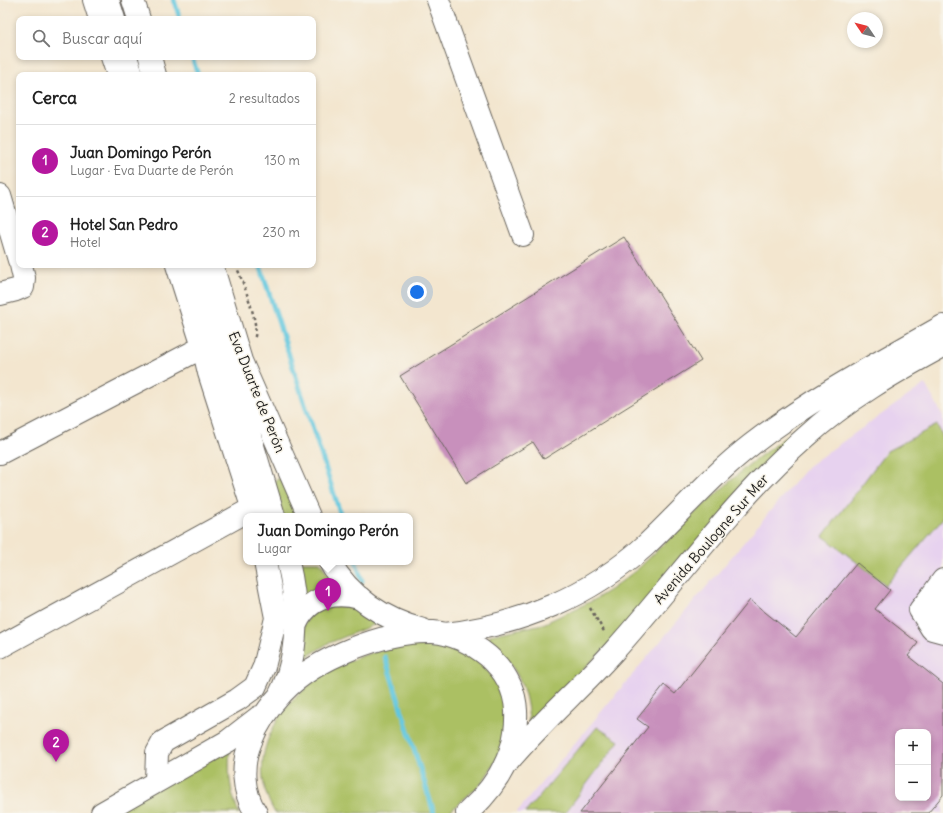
<!DOCTYPE html>
<html lang="es">
<meta charset="utf-8">
<style>
body{margin:0;font-family:Delius,sans-serif;background:#f6f6f6;color:#222}
.controls{position:absolute;right:12px;bottom:12px;display:grid;overflow:hidden;border-radius:8px;box-shadow:0 2px 6px #0003}
.controls button{width:36px;height:36px;display:grid;place-items:center;padding:0;border:0;border-bottom:1px solid #e0e0e0;background:#fff;color:#222;font:20px sans-serif}
.compass{position:absolute;left:847px;top:12px;width:36px;height:36px;border-radius:50%;background:#fff;box-shadow:0 2px 6px #0003;rotate:305deg}
.you{position:absolute;left:417px;top:292px;width:14px;height:14px;margin:-10px;border:3px solid #fff;border-radius:50%;background:#1a73e8;box-shadow:0 0 0 6px #1a73e833}
.badge{display:grid;place-items:center;width:26px;height:26px;border-radius:50%;background:#b5179e;color:#fff;font-size:13px;font-weight:700}
.pin{position:absolute;translate:-50% -33px;filter:drop-shadow(0 1px 2px #0008)}
.pin::after{content:'';position:absolute;top:21px;width:14px;height:12px;background:inherit;clip-path:polygon(0 0,100% 0,50% 100%)}
.popup{position:absolute;left:243px;top:513px;width:170px;height:52px;box-sizing:border-box;display:grid;place-content:center;border-radius:8px;background:#fff;filter:drop-shadow(0 1px 3px #0005);font-size:13px;white-space:nowrap;color:#767676}
.popup b{font-size:15px;color:#222}
.popup::after{content:'';position:absolute;left:50%;top:100%;margin-left:-8px;border:8px solid transparent;border-top-color:#fff}
.list{margin:0;padding:0;list-style:none}
h2{display:flex;justify-content:space-between;align-items:center;height:52px;margin:0;padding:0 16px;font-size:17px}
h2 small{font-size:13px;font-weight:400;color:#767676}
.list li{display:grid;grid-template-columns:26px 1fr auto;gap:12px;align-items:center;box-sizing:border-box;height:72px;padding:0 16px;border-top:1px solid #e0e0e0}
.list b{display:block;font-size:15px;white-space:nowrap}
.list p{margin:0;font-size:13px;white-space:nowrap;color:#767676}
.list em{font-size:13px;font-style:normal;color:#767676}
.icon{flex:none;width:22px;height:22px;fill:none;stroke:currentColor;stroke-width:2;stroke-linecap:round;stroke-linejoin:round}
.map{position:relative;flex:none;width:943px;height:813px;overflow:hidden}
.search{position:absolute;background:#fff;box-shadow:0 2px 6px #0003;left:16px;top:16px;width:300px;height:44px;display:flex;align-items:center;gap:10px;box-sizing:border-box;padding:0 14px;border-radius:8px;color:#767676;font-size:15px}
.panel{position:absolute;background:#fff;box-shadow:0 2px 6px #0003;left:16px;top:72px;width:300px;height:196px;border-radius:8px}
.map>svg:first-child{display:block}
.built{fill:#e7d2ef;fill-rule:evenodd}
.green{fill:#abc064;stroke:#646e40}
.lines{fill:none;stroke-linecap:round;stroke-linejoin:round}
.stream{stroke:#61c7df;stroke-width:5}
.building{fill:#c890bc;fill-rule:evenodd}
.minor-casing{stroke:#67635b;stroke-width:24}
.major-casing{stroke:#67635b;stroke-width:24}
.path{stroke:#67635b;stroke-width:2.5;stroke-dasharray:3 3;stroke-linecap:butt}
.minor{stroke:#fff;stroke-width:22}
.major{stroke:#fff;stroke-width:22}
.labels{text-anchor:middle;stroke-width:3;stroke-linejoin:round;paint-order:stroke}
.street-label{font-size:14px;fill:#1c1c1c;stroke:#f7f3e8}
</style>
<div class="map">
<svg width="943" height="813" viewBox="0 0 943 813">
<rect width="100%" height="100%" fill="#f7f3e8"/>
<filter id="ink" filterUnits="userSpaceOnUse"><feTurbulence type="fractalNoise" baseFrequency=".025" numOctaves="2"/><feDisplacementMap in="SourceGraphic" scale="8" xChannelSelector="R" yChannelSelector="G"/><feConvolveMatrix kernelMatrix="1 2 1 2 8 2 1 2 1" color-interpolation-filters="sRGB"/></filter>
<filter id="wash" filterUnits="userSpaceOnUse"><feTurbulence type="fractalNoise" baseFrequency=".012" numOctaves="4" result="noise"/><feDisplacementMap in="SourceGraphic" scale="16" xChannelSelector="R" yChannelSelector="G"/><feGaussianBlur stdDeviation="0.9" result="paint"/><feColorMatrix in="noise" values="0 0 0 0 0 0 0 0 0 0 0 0 0 0 0 0 0 1.4 0 .05"/><feComposite in="paint" operator="in"/></filter>
<g filter="url(#wash)">
<rect width="100%" height="100%" fill="#f3e6cf"/>
<path class="built" d="M925 384 943 416V813H516L808 466ZM898 732H928V798H898Z"/>
<path class="green" d="M804 423 807 427 614 639 529 723C527 687 517 665 488 642L490 635 543 624 594 600 613 588 639 568 696 512 747 466Z
M937 425 943 437V518L886 585 823 536 887 451Z
M278 479H281L300 516H282L274 481Z
M295 562H320L337 588 303 599Z
M349 603 383 621 327 644 300 661 304 625 313 611Z
M411 644 445 647 459 651 473 658 484 666 498 685 507 707 502 751 482 783 448 813H275C242 757 279 702 328 672 353 657 382 648 411 644Z
M597 727 619 741 565 813H525Z
M230 745C228 770 229 790 239 813H110Z"/>
<g class="lines">
<path class="stream" d="M174 0 180 19
M192 57 198 75
M260 265 341 516
M356 562 362 581
M385 657 434 813"/>
</g>
<g id="blocks">
<path class="building" d="M624 237 701 361 544 459 533 442 466 483 400 376Z
M857 563 890 590 875 609 918 643 908 656 943 684V795L928 813H580L648 727 637 719 664 685 675 694 750 600 796 637ZM898 732H928V798H898Z"/>
</g>
</g>
<g filter="url(#ink)">
<use href="#blocks" fill-opacity="0" stroke="#67635b" stroke-width="1"/>
<g class="lines">
<defs>
<path id="minor" d="M94 0 100 19
M438 0 523 235
M112 57 118 75
M0 196 19 260
M177 265 203 347 209 373 255 516
M0 294 16 290 23 287 24 278 21 265
M0 453 203 347 216 343
M943 580 932 595 943 614
M932 595 920 610 932 629 943 632
M296 624C308 598 332 591 360 598
M0 647 253 508
M156 781 157 753 163 742 237 700 255 687 264 667 276 618 265 562"/>
<path id="major" d="M108 0 114 19
M133 0 139 19
M126 57 132 75
M150 57 155 75
M194 265 241 406 274 516
M212 265 241 361 309 516
M330 562C349 597 385 620 423 630
M445 634C520 625 590 596 646 545 681 512 712 475 751 445 810 399 878 363 943 326
M280 694C300 654 298 604 288 562
M507 763C540 723 580 689 614 651 678 580 734 500 806 437 846 400 895 372 943 346
M102 813 228 741 259 717
M256 813C242 791 241 765 251 741 258 723 269 707 282 693 315 658 386 630 433 632 454 634 472 643 488 656 504 670 515 689 516 711 518 752 497 786 467 813"/>
</defs>
<use href="#minor" class="minor-casing"/>
<use href="#major" class="major-casing"/>
<path class="path" d="M236 265C242 281 261 325 254 339
M590 608 605 633"/>
<use href="#minor" class="minor"/>
<use href="#major" class="major"/>
</g>
</g>
<g class="labels">
<g class="street-label">
<text transform="translate(257 392) rotate(68)" y="5">Eva Duarte de Perón</text>
<text transform="translate(711 539) rotate(-49)" y="5">Avenida Boulogne Sur Mer</text>
</g>
</g>
</svg>
<div class="controls">
<button>+</button>
<button>−</button>
</div>
<svg class="compass" viewBox="-18 -18 36 36"><path d="M0-13l5 13h-10z" fill="#e53935"/><path d="M0 13l5-13h-10z" fill="#767676"/></svg>
<div class="you"></div>
<div class="pin badge" style="left:328px;top:611px">1</div>
<div class="popup"><b>Juan Domingo Perón</b>Lugar</div>
<div class="pin badge" style="left:56px;top:762px">2</div>
<div class="search"><svg class="icon" aria-label="search" viewBox="0 0 24 24"><circle cx="10" cy="10" r="6"/><path d="M15 15l6 6"/></svg>Buscar aquí</div>
<section class="panel">
<h2>Cerca<small>2 resultados</small></h2>
<ul class="list">
<li><span class="badge">1</span><div><b>Juan Domingo Perón</b><p>Lugar · Eva Duarte de Perón</p></div><em>130 m</em></li>
<li><span class="badge">2</span><div><b>Hotel San Pedro</b><p>Hotel</p></div><em>230 m</em></li>
</ul>
</section>
</div>
